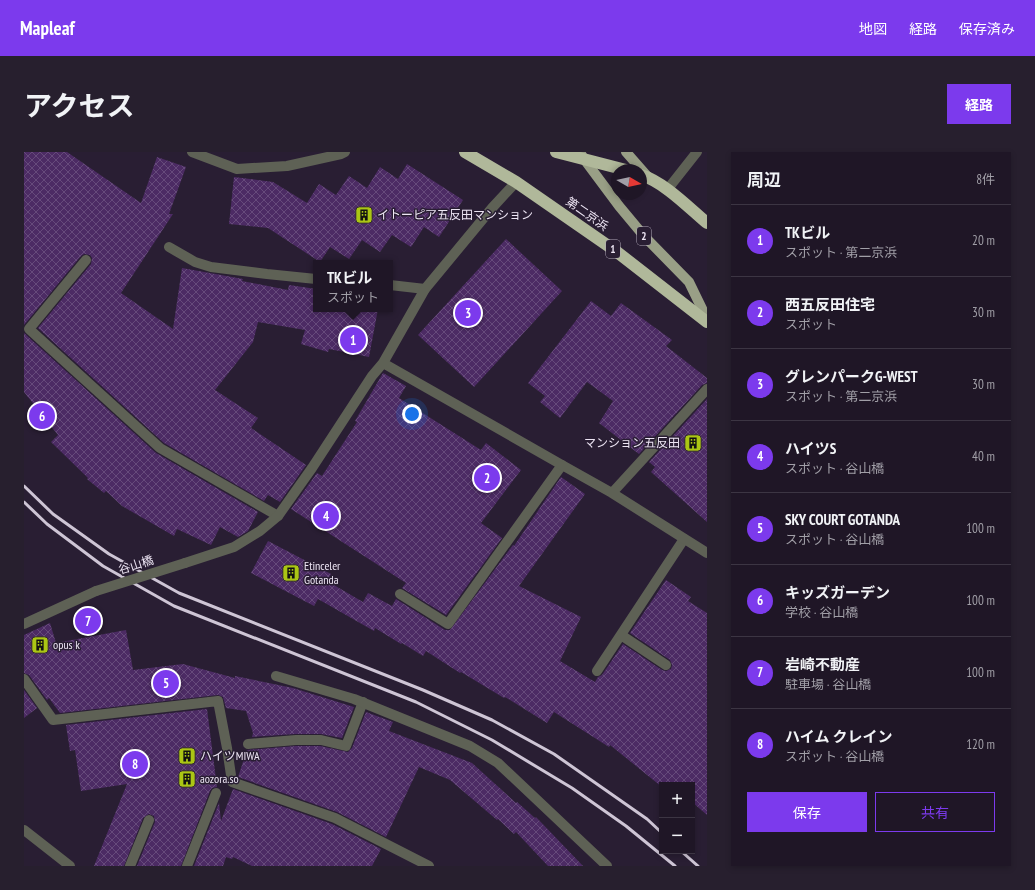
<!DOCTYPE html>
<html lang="ja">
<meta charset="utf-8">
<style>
body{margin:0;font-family:"PT Sans Narrow","Noto Sans JP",sans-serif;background:#271f2e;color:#f1f3f6}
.controls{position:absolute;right:12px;bottom:12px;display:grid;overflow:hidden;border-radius:0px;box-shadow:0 2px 6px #0003}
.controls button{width:36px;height:36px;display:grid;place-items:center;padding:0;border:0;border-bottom:1px solid #3c3543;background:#1f1626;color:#f1f3f6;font:20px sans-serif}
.compass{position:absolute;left:587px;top:12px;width:36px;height:36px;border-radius:50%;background:#1f1626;box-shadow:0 2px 6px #0003;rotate:99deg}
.you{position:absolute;left:388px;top:262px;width:14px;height:14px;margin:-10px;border:3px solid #fff;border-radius:50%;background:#1a73e8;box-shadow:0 0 0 6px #1a73e833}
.badge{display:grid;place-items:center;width:26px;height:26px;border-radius:50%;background:#7c3aed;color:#fff;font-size:13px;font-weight:700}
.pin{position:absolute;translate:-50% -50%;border:2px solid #fff;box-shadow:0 1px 4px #0006}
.popup{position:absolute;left:289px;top:108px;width:80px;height:52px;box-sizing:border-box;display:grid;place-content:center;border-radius:0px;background:#1f1626;filter:drop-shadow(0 1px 3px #0005);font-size:13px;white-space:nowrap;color:#a19fa7}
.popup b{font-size:15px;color:#f1f3f6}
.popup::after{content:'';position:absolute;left:50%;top:100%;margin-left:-8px;border:8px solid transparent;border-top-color:#1f1626}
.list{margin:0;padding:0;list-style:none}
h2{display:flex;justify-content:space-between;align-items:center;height:52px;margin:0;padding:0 16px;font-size:17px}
h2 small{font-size:13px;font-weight:400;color:#a19fa7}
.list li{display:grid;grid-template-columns:26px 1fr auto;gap:12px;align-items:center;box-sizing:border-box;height:72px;padding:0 16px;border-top:1px solid #3c3543}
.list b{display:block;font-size:15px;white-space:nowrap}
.list p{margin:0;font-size:13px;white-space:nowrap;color:#a19fa7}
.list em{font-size:13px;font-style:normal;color:#a19fa7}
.actions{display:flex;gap:8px;padding:12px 16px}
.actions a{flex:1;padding:9px 0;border:1px solid #7c3aed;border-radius:0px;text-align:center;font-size:14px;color:#7c3aed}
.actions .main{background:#7c3aed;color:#fff}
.map{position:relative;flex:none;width:683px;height:714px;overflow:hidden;border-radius:0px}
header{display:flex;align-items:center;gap:24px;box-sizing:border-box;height:56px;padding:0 20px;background:#7c3aed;color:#fff}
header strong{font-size:19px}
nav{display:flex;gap:22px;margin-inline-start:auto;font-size:14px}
.intro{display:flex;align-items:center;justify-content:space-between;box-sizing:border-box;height:96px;padding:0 24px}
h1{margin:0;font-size:28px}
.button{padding:10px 18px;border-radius:0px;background:#7c3aed;color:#fff;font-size:14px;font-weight:700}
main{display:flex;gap:24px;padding:0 24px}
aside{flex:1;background:#1f1626;border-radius:0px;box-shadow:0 2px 6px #0003}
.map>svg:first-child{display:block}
.building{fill:url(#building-cross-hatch)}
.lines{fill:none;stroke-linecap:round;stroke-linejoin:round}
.lane{stroke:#5e6155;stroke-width:10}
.street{stroke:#5e6155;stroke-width:10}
.primary{stroke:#999f86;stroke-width:10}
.highway{stroke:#b0b89a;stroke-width:12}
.rail{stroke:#cec5d5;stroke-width:3}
.street-bridge{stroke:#5e6155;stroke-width:10}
.labels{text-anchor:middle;stroke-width:3;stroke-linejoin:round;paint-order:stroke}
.shield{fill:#291e33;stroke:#b2a9ba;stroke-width:1}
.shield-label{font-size:11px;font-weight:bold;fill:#ede5f4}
.street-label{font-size:12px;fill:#ede5f4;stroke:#291e33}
.poi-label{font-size:12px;fill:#ede5f4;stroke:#291e33;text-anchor:start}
</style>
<header>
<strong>Mapleaf</strong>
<nav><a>地図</a><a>経路</a><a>保存済み</a></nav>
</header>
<div class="intro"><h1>アクセス</h1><a class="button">経路</a></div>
<main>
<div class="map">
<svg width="683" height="714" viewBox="0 0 683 714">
<defs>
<pattern id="building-cross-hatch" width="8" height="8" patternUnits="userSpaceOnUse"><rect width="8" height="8" fill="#4c2b64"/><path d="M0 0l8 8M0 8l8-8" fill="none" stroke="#664a7b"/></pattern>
</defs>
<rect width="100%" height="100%" fill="#291e33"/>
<path class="building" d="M0 0H43L117 51 133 5 162 15 145 62H149L97 141 149 177 158 116 219 127 218 129 264 138 265 133 292 137V157H354L345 205 305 197 304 200 277 192 281 178 234 170 229 190 191 238 234 266 227 276 282 313 256 350 244 343 240 349 140 291 14 176 67 112 68 106 66 103 60 102 57 104 0 173Z
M383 12 439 48 415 85 400 75 387 95 368 83 356 100 338 88 325 107 306 95 296 110 244 76 205 72 210 25 249 30 283 51 295 32 312 43 325 24 343 36 356 15 374 27Z
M482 87 538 139 450 235 394 183Z
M567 149 587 164 597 151 648 188 642 194 683 226V231L678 233 615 302 575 271 589 249 563 230 536 266 516 250 521 244 504 231Z
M0 181 132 301 234 360 224 379 214 385 196 375 187 393 153 377 150 384 98 354 82 339 80 341 63 327 64 326 27 290 34 283 0 240Z
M359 221 382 234 375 246 457 298 462 291 497 318 457 371 478 386 422 463 378 436 382 431 267 357 293 321 298 324 333 270 331 269Z
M683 247V370L627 320 631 315 625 310Z
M537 325 561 342 495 434 557 465 536 509 571 530 574 525 578 523 599 492 638 518 642 519 647 517 648 513 646 508 606 481 642 428 667 445 664 449 683 461V663L668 650V633H638V635L586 593 585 595 530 560 523 571 481 545 480 546 437 520 436 521 402 499 399 504 378 491 377 492 351 476 350 479 294 447 290 454 227 421 244 389 307 422 303 429 339 450 344 441 368 454 372 447 421 478H426L489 393 490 394Z
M26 471 32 491 102 478 109 518 159 512 211 526V524L269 536 330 555 318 586 297 582H271L228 585 229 581 222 559 202 556 199 545 194 543 36 561 25 546 23 548 5 523 0 521V483Z
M0 538 13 556 0 566Z
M183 557 193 635 188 636 186 639 157 714H113L131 670 130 664 125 662 119 666 100 714H70L103 632 57 639 51 598 46 599 42 573Z
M342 560 369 570 365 579 448 611 492 651 493 650 511 666 512 665 559 714H524L492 680 490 682 474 667 473 668 426 628 395 615 362 685 313 660 214 625 223 598 272 594H296L324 600 328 596Z
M209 637 308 672 357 697 348 714H228L209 705 208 707 202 705 199 714H170L195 651 197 669Z"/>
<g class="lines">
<path class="lane" d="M145 95 171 110 187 115 243 122 292 127
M62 108 5 177 136 296 254 364
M366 133 401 137
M376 442 424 472 538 313
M597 483 642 513
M573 519 660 387
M224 592 272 588H297L322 594 339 550
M106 714 125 668
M163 714 192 641"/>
<path class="street" d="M168 0 213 17 263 14 317 2 321 0
M643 38 673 0
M359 211 538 313 588 341 683 401
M588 341 683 237
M161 411 210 395 236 379 254 364 288 316 348 224 359 211 401 137 468 56 492 30
M0 472 72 439
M252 524 330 547 446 594 474 611 583 714
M0 527 29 568 194 549 203 596 208 630 311 666 405 714
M0 678 46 714"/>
<path class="primary" d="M556 0 560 7 595 54 620 84 665 130 683 167
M602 0 624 25"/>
<path class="highway" d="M441 0 492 30 593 100 683 170
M532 0 602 18
M617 23C640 30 664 55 683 71"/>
<path class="rail" d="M0 334 29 362 85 402 155 441 399 538 468 568 530 602 623 667 638 681
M0 350 23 372 79 414 150 454 392 550 468 588 548 636 602 674 651 714
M657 699 674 714"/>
<path class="street-bridge" d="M72 439 161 411"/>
</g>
<defs>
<symbol id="building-square" viewBox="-11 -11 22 22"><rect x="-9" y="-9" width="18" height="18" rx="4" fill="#abc614" stroke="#291e33"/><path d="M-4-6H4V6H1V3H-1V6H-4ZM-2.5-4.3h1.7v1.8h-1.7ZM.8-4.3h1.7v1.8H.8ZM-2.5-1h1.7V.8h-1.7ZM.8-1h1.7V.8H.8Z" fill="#111"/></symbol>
</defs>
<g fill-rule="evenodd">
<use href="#building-square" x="330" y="53" width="20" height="20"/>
<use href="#building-square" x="659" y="281" width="20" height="20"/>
<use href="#building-square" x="257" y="411" width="20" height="20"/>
<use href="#building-square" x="6" y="483" width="20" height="20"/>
<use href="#building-square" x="153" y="594" width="20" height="20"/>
<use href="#building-square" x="153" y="617" width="20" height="20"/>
</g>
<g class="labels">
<g class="shield">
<rect x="613" y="75" width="14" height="18" rx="3"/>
<rect x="582" y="88" width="14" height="18" rx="3"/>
</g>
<g class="shield-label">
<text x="620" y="88">2</text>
<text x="589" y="101">1</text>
</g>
<g class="street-label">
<text transform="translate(563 62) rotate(35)" y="4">第二京浜</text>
<text transform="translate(112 413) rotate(-18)" y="4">谷山橋</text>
</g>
<g class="poi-label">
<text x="353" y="67">イトーピア五反田マンション</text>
<text x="656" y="295" text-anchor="end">マンション五反田</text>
<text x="280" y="418">Etinceler<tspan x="280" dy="14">Gotanda</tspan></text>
<text x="29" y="497">opus k</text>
<text x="176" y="608">ハイツMIWA</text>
<text x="176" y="631">aozora.so</text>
</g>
</g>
</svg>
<div class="controls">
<button>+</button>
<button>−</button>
</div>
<svg class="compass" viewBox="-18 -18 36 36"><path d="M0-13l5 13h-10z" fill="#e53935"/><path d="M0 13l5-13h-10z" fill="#a19fa7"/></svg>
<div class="you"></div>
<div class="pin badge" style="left:329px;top:188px">1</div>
<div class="popup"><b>TKビル</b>スポット</div>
<div class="pin badge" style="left:463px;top:326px">2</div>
<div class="pin badge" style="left:444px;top:161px">3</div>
<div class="pin badge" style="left:302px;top:364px">4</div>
<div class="pin badge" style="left:142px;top:531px">5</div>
<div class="pin badge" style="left:18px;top:264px">6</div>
<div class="pin badge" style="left:64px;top:469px">7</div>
<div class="pin badge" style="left:111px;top:612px">8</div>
</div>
<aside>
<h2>周辺<small>8件</small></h2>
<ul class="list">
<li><span class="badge">1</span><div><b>TKビル</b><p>スポット · 第二京浜</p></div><em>20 m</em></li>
<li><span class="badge">2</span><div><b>西五反田住宅</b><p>スポット</p></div><em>30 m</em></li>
<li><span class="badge">3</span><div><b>グレンパークG-WEST</b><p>スポット · 第二京浜</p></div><em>30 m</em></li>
<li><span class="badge">4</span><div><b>ハイツS</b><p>スポット · 谷山橋</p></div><em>40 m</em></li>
<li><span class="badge">5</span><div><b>SKY COURT GOTANDA</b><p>スポット · 谷山橋</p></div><em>100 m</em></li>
<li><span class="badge">6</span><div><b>キッズガーデン</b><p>学校 · 谷山橋</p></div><em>100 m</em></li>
<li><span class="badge">7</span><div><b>岩崎不動産</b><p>駐車場 · 谷山橋</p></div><em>100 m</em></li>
<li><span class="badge">8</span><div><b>ハイム クレイン</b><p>スポット · 谷山橋</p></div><em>120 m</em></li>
</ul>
<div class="actions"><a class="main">保存</a><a>共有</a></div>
</aside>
</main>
